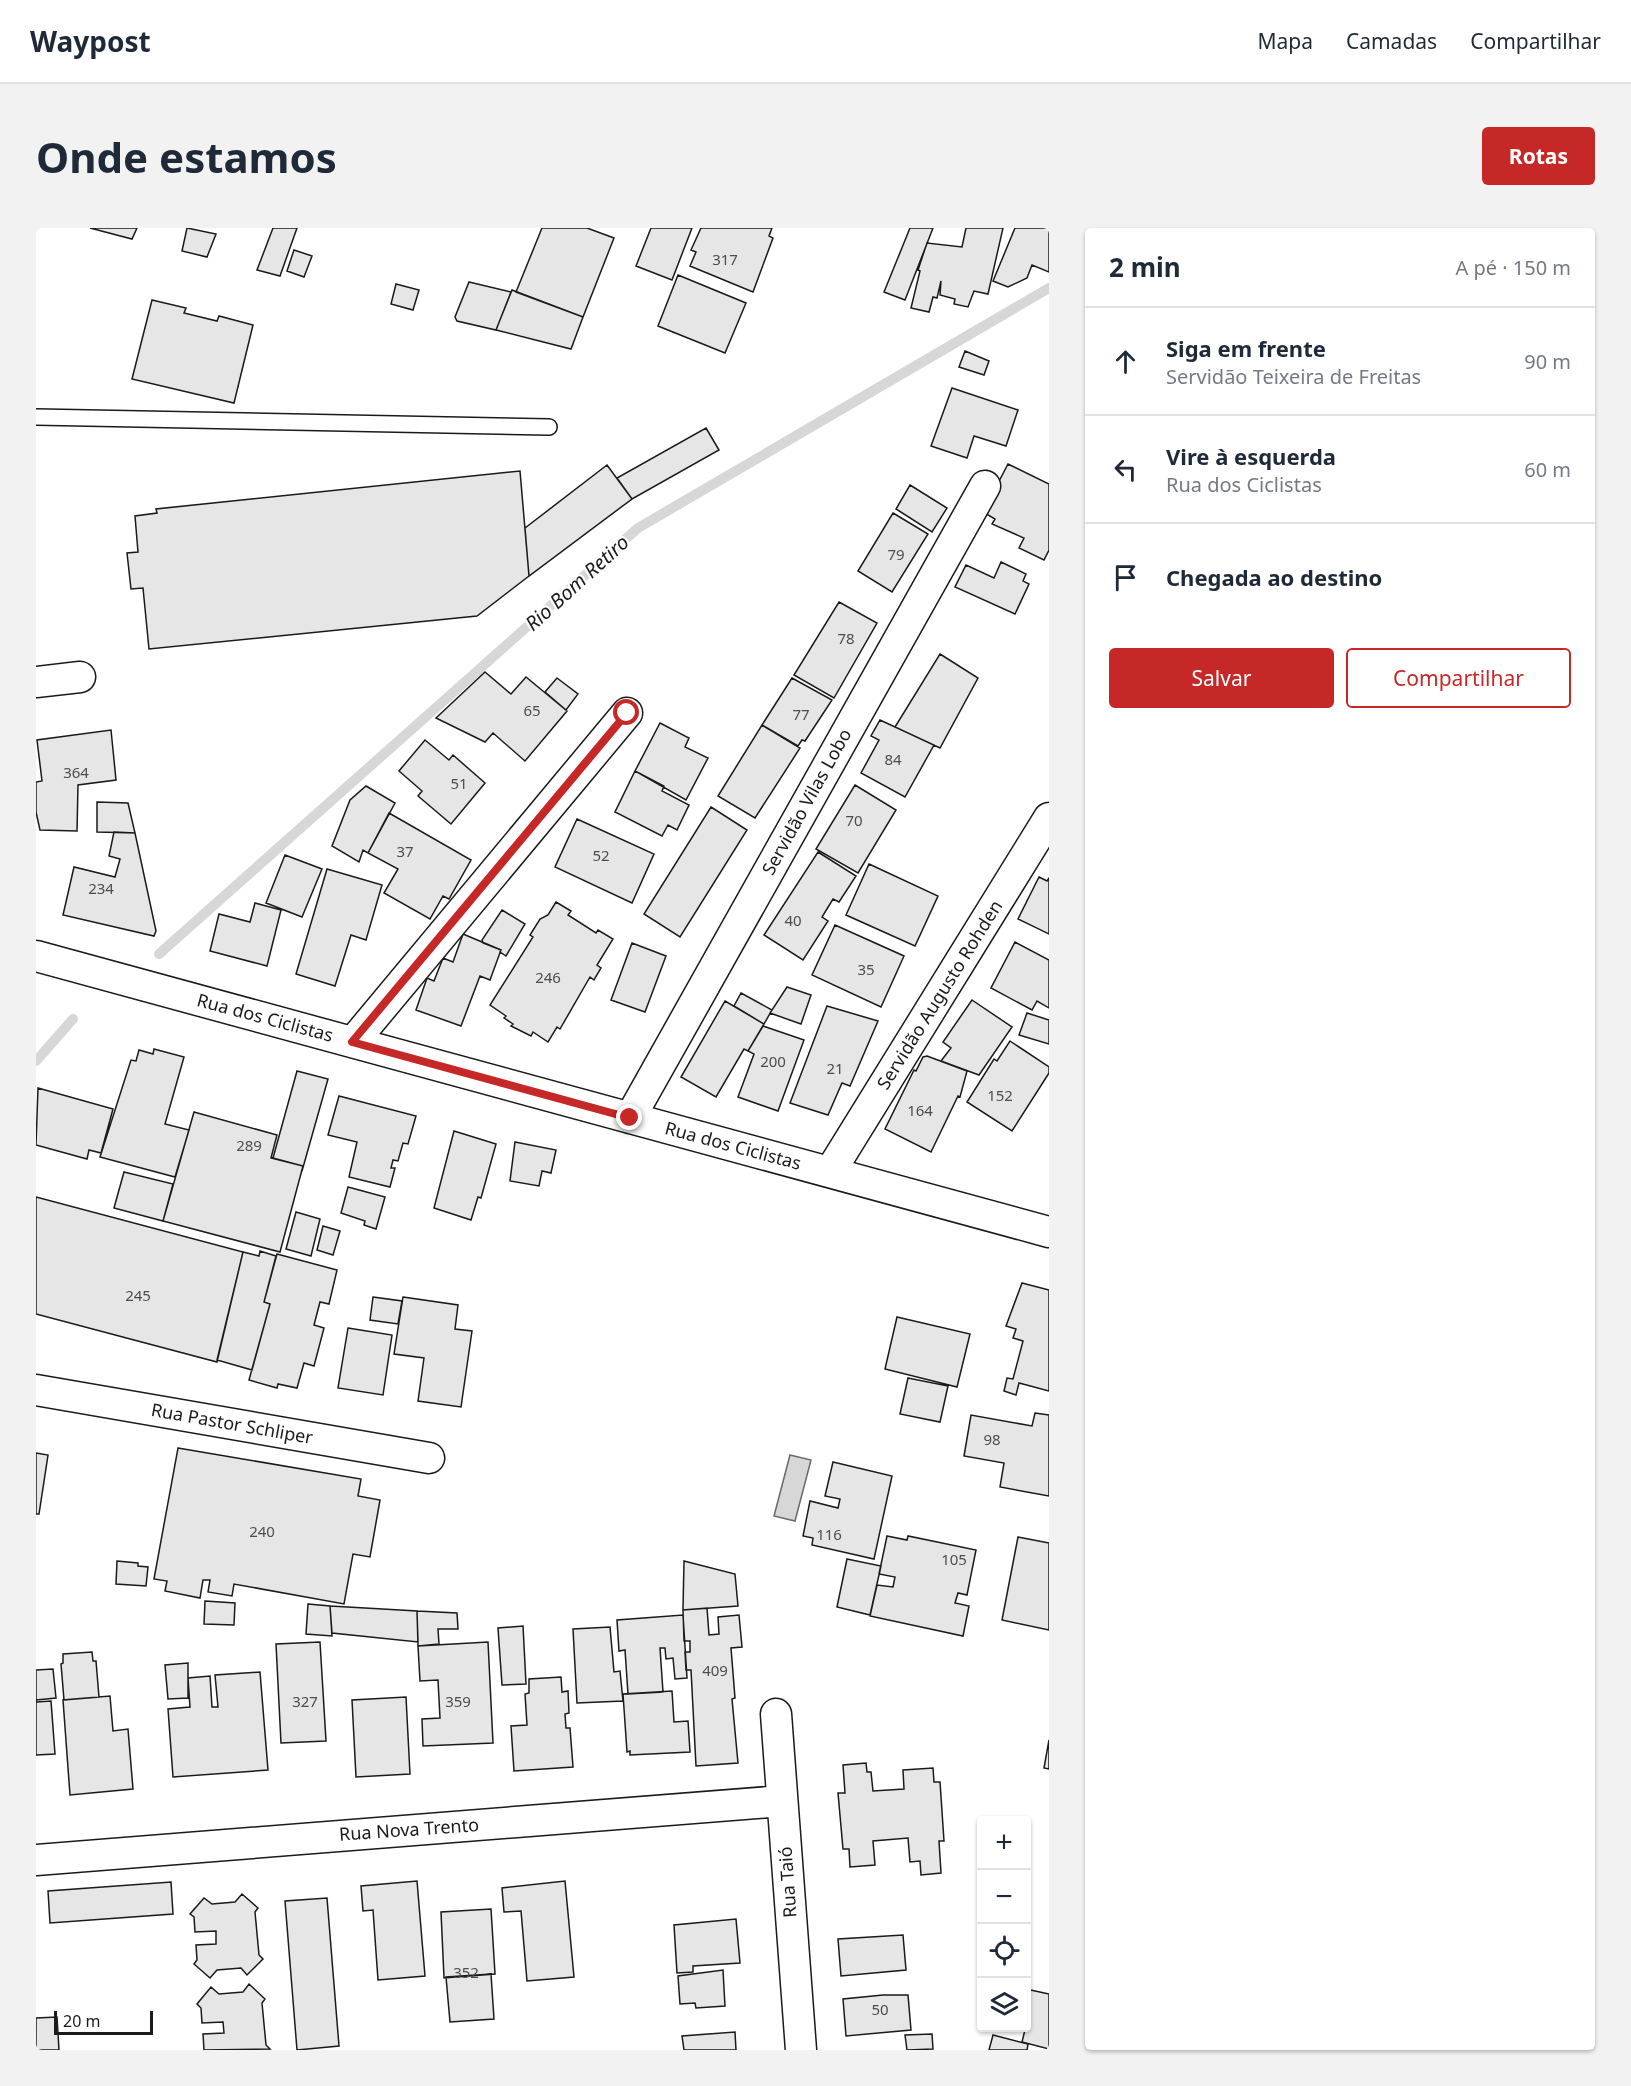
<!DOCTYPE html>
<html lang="pt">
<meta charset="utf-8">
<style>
body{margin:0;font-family:"Noto Sans",sans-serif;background:#f2f2f3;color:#1f2937}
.controls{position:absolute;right:18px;bottom:18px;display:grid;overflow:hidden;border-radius:6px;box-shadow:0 2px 4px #0004}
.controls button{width:54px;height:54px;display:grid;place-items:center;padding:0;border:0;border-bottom:2px solid #e0e1e3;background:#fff;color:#1f2937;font:30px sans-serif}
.scale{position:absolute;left:18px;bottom:15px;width:99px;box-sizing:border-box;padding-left:6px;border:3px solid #1a1a1a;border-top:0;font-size:16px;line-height:21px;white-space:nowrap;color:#1a1a1a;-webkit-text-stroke:4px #fff;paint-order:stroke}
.stop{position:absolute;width:18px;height:18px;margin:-14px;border:4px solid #c62828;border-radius:50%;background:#fff}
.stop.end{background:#c62828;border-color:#fff;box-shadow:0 2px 6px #0008}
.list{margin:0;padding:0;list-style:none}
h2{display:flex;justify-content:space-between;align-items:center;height:78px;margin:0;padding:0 24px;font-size:26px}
h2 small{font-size:20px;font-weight:400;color:#747a83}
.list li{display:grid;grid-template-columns:39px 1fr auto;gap:18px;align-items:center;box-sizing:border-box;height:108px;padding:0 24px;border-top:2px solid #e0e1e3}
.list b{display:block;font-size:22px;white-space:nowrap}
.list p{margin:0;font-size:20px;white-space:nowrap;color:#747a83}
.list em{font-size:20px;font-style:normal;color:#747a83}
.actions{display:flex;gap:12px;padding:18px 24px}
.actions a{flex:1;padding:14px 0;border:2px solid #c62828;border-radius:6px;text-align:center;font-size:21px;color:#c62828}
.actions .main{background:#c62828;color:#fff}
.icon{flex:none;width:33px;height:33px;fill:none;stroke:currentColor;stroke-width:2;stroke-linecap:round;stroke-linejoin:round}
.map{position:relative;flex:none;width:1013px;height:1822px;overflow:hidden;border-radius:6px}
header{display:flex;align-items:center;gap:36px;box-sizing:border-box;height:84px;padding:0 30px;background:#fff;border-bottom:2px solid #e0e1e3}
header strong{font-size:28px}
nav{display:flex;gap:33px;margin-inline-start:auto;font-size:21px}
.intro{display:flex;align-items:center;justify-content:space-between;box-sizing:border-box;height:144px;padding:0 36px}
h1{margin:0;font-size:42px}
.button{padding:15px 27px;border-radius:6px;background:#c62828;color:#fff;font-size:21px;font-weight:700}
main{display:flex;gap:36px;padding:0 36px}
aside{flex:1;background:#fff;border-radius:6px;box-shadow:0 2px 4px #0004}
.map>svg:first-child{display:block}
.water{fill:#d7d7d7;stroke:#6a6a6a;stroke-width:1.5}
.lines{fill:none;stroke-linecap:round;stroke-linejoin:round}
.stream{stroke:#d7d7d7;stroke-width:10}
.building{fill:#e6e6e6;stroke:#1a1a1a;stroke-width:1.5}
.service-casing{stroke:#1a1a1a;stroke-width:18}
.minor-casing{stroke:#1a1a1a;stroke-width:33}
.service{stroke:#fff;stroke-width:15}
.minor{stroke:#fff;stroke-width:30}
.route{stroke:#c62828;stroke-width:8}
.labels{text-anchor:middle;stroke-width:4.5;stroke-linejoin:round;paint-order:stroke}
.number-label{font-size:15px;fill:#4d4d4d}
.street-label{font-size:18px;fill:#1a1a1a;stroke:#fff}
.water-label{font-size:20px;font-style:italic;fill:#1a1a1a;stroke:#fff}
</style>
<header>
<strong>Waypost</strong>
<nav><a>Mapa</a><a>Camadas</a><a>Compartilhar</a></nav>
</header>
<div class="intro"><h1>Onde estamos</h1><a class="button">Rotas</a></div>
<main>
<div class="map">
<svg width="1013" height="1822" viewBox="0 0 1013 1822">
<rect width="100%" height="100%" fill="#fff"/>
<path class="water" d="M754 1227 775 1232 759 1293 738 1288Z"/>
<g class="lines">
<path class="stream" d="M123 726 602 300 1013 60
M0 833 37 791"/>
</g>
<path class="building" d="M54 0H101L96 11Z
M151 0 180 6 171 29 146 23Z
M237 0H261L244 48 221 42Z
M506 0H551L578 10 547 89 480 64Z
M615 0H656L636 52 600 38Z
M665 0H736L733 8 737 10 717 64 654 38 660 24 655 22Z
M874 0H897L869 72 848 64Z
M930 0H967L952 66 938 63 932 79 918 76 919 71 904 67 905 53 901 70 897 69 893 84 875 80 884 43 882 42 891 15 926 19Z
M979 0H1013V44L996 37 991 50 972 59 957 53Z
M258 22 276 28 268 49 251 43Z
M642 47 710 75 689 125 622 98Z
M433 54 475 64 460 102 421 93 419 89Z
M360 56 383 62 377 82 355 76Z
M476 62 547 89 535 121 460 102Z
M116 72 150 80 148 85 181 93 183 88 217 97 198 175 96 151Z
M929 123 953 133 948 147 923 139Z
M916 160 982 182 970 218 938 208 931 230 895 218Z
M670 200 683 222 596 271 581 250Z
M972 236 1013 256V322L1008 332 983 320 988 310 956 296 959 291 947 284Z
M571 237 596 271 493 348 489 300Z
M484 243 493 348 441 388 113 421 107 360 95 361 91 325 102 324 99 288 121 285 120 281Z
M874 257 911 280 896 304 860 281Z
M857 285 892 306 856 364 822 343Z
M965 334 990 346 987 353 993 356 979 386 919 359 930 337 958 350Z
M803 374 841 395 798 470 758 447Z
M904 426 942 450 904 520 859 499Z
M449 444 475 466 490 449 531 483 489 533 457 505 449 514 400 490Z
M521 450 542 466 530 482 509 464Z
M756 450 796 472 769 513 766 512 762 518 726 497Z
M844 492 898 517 869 569 825 545 843 512 835 508Z
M624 495 653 510 649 519 672 530 650 572 599 543Z
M726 497 764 520 719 590 682 568Z
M75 502 80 552 42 557 41 603 4 602 0 584V554L6 553 1 512Z
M389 512 413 532 417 527 449 555 415 596 382 568 386 563 363 543Z
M599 543 628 558 626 563 653 577 641 602 632 597 626 608 579 584Z
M819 557 860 582 822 645 780 621Z
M330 558 359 575 332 625 327 622 323 634 296 618 314 572Z
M61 574 92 575 99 605 61 604Z
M675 579 711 602 644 709 608 686Z
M353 585 435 632 413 671 407 668 394 691 348 665 362 641 332 625Z
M541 591 618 626 596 675 519 639Z
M78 604 99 605 120 703 118 708 27 687 38 639 79 649 84 631 73 628Z
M782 624 820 648 803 674 797 671 786 689 792 693 767 732 728 707Z
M249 627 286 641 266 689 230 675Z
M833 636 902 668 879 718 810 687Z
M291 641 346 657 330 712 315 707 299 758 260 746Z
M1003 649 1011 653 1013 650V706L982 691Z
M520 674 535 683 532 687 560 705 562 702 577 711 561 737 565 740 558 752 554 749 524 801 521 799 512 814 497 804 495 808 475 798 477 796 468 790 470 788 454 777 497 709 494 707 504 691 512 687Z
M219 675 245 682 231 738 174 723 183 686 214 694Z
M466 682 489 696 470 728 464 724 465 722 447 715 446 712Z
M799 697 868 728 845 779 776 747Z
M427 706 465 722 454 752 444 748 425 798 380 782 391 750 398 753 407 730 417 734Z
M979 714 1013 732V780L1001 773 996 782 955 760Z
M596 715 630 728 609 784 575 772Z
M751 759 775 767 765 796 734 785Z
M705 765 736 782 728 796 698 778Z
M936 772 976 799 943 847 905 833 915 820 907 814Z
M689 773 728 796 712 823 708 821 680 869 645 849Z
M791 778 842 793 814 858 806 855 792 887 754 875Z
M991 785 1013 792V816L983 807Z
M727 798 768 812 742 883 702 869 718 826 712 823Z
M974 813 1013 839V845L976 903 931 874 958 831 961 833Z
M118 821 148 829 129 896 153 902 139 949 64 929 95 832 100 833 103 822 117 826Z
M891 828 931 843 924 869 922 868 895 924 849 901 878 842 880 843 887 829Z
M261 843 292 851 266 943 267 938 237 930Z
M2 860 77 881 65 925 53 922 51 931 0 917Z
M303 868 380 888 372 916 367 915 362 933 357 932 355 940H359L354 959 313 949 321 914 292 907Z
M158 884 241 907 235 930 267 938 244 1024 127 993Z
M418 903 460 916 445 970 442 969 435 992 398 980Z
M479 914 520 922 515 945 506 943 503 958 474 953Z
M88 944 137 956 127 993 78 980Z
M312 959 349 969 340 1001 328 997 329 993 305 985Z
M0 969 207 1024 181 1134 0 1086Z
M260 984 284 991 275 1028 250 1021Z
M287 998 304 1003 297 1027 281 1022Z
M224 1023 240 1028 228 1074 234 1076 216 1142 181 1132 207 1024 223 1028Z
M241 1026 301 1042 293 1076 284 1074 278 1097 288 1100 278 1138 268 1135 261 1160 242 1156 241 1160 213 1152 234 1076 228 1074Z
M986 1055 1013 1062V1163L983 1155 980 1167 968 1163 971 1150 977 1151 987 1113 977 1110 980 1101 970 1098Z
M337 1069 366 1073 362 1096 334 1092Z
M367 1069 422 1077 419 1101 436 1103 425 1179 382 1173 388 1130 358 1126Z
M861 1089 934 1106 921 1159 849 1141Z
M312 1100 356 1107 347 1167 302 1160Z
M872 1150 912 1158 904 1194 864 1186Z
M999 1185 1013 1187V1268L964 1259 968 1235 928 1228 935 1187 996 1198Z
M142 1220 325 1251 322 1268 344 1272 334 1329 317 1326 308 1376 198 1356 196 1368 172 1364 174 1352H167L164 1370 129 1363 131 1353 118 1351Z
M0 1225 12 1227 3 1286H0Z
M797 1234 856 1248 838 1331 776 1317 777 1310 767 1308 774 1273 802 1280 804 1271 789 1268Z
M851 1308 871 1312 872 1308 940 1322 931 1367 922 1365 919 1375 933 1378 927 1408 834 1388 841 1357 857 1359 859 1349 843 1346Z
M982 1309 1013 1315V1402L966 1392Z
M811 1331 845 1338 834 1387 801 1379Z
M81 1333 102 1335V1338L112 1339 110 1358 80 1356Z
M648 1333 699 1346 702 1378 647 1382Z
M169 1373 199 1375 198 1397 168 1396Z
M272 1376 294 1378 296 1408 270 1406Z
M294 1378 381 1383 382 1414 296 1405Z
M671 1380 673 1407 683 1406 682 1389 703 1387 706 1419 695 1420 699 1470 696 1471 702 1535 660 1538 655 1442H650L649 1424H654V1413H648L647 1382Z
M381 1383 421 1385 422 1401H402L403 1416 382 1418Z
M647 1387 651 1450 639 1451 637 1430 630 1431 629 1420H624L627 1464 592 1466 589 1422 583 1423 581 1392Z
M487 1398 490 1456 466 1457 462 1400Z
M574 1399 578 1444 584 1443 587 1473 541 1475 537 1401Z
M284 1414 290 1513 245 1515 240 1416Z
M452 1414 457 1515 387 1518 386 1491 404 1490 402 1452 384 1453 382 1418Z
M56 1424 57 1433H60L63 1469 28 1472 25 1436 27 1435V1426Z
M152 1435V1470L132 1471 129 1437Z
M17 1441 20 1470 0 1472V1442Z
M224 1444 232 1542 137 1549 132 1481 154 1479 152 1450 174 1448 176 1479H182L179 1447Z
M525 1449 526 1464 532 1463 533 1485 529 1486 530 1500H534L537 1539 478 1543 475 1498 491 1497 489 1466 493 1465V1451Z
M636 1463 638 1494 652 1493 654 1524 594 1527V1523L591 1524 587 1466Z
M74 1468 77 1503 92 1501 97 1561 34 1567 27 1472Z
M370 1469 374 1546 320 1549 316 1472Z
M0 1470V1474L15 1473 19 1526 0 1527Z
M1013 1512V1541L1008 1540Z
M830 1535 831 1544H835L837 1563 868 1561 867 1542 897 1540 898 1554H904L908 1613H903L905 1645 885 1647 884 1633 874 1634 872 1610 837 1613 839 1637 814 1639 813 1621H807L802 1565H809L807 1537Z
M381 1653 389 1748 342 1752 337 1682 327 1683 325 1658Z
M529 1653 538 1749 491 1753 485 1683 468 1684 466 1660Z
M135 1654 137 1686 14 1695 12 1663Z
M206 1666 222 1680 219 1684 223 1727 227 1731 211 1747 205 1740 181 1742 174 1750 158 1736 161 1732 160 1717 180 1716V1703L159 1704 158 1689 154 1686 168 1670 176 1676 199 1674Z
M291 1670 303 1818 261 1822 249 1673Z
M455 1681 459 1746 408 1750 405 1684Z
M700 1691 704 1735 657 1738V1744L641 1745 638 1697Z
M867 1707 870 1742 805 1748 802 1711Z
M687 1742 689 1778 660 1780 659 1775 644 1776 642 1748Z
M455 1746 458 1791 414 1794 410 1749Z
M213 1756 229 1771 226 1775 230 1817 234 1821 168 1822 167 1806 188 1805 187 1794 166 1795 165 1780 161 1776 175 1759 183 1766 207 1764Z
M990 1761 1013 1766V1821L986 1814 994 1781 990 1780Z
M847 1767H872L875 1802 810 1808 807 1771Z
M21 1789 23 1822H0V1790Z
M699 1804 700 1822H648L646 1808Z
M896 1806 897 1821 871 1822 869 1807Z
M957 1807 992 1816 991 1822H953Z"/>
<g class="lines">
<defs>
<path id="service" d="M0 189 513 199"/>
<path id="minor" d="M0 454 44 449
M0 728 1013 1004
M317 814 591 485
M594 890 949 258
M794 944 1013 590
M0 1162 393 1230
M740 1486 765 1822
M0 1632 746 1573"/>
</defs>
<use href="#service" class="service-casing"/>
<use href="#minor" class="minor-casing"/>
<use href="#service" class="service"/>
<use href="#minor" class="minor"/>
</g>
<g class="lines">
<path class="route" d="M591 485 316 814 594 890"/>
</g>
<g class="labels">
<g class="number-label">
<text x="689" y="37">317</text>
<text x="860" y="332">79</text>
<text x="810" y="416">78</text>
<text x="496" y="488">65</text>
<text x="765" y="492">77</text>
<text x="857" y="537">84</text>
<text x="40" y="550">364</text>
<text x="423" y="561">51</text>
<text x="818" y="598">70</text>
<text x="369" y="629">37</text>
<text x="565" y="633">52</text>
<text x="65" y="666">234</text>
<text x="757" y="698">40</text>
<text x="830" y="747">35</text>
<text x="512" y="755">246</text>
<text x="737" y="839">200</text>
<text x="799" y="846">21</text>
<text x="964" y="873">152</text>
<text x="884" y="888">164</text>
<text x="213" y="923">289</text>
<text x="102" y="1073">245</text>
<text x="956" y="1217">98</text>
<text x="226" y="1309">240</text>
<text x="793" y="1312">116</text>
<text x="918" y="1337">105</text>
<text x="679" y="1448">409</text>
<text x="269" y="1479">327</text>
<text x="422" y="1479">359</text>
<text x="430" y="1750">352</text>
<text x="844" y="1787">50</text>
</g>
<g class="street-label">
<text transform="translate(771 574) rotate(-61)" y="6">Servidão Vilas Lobo</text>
<text transform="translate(904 767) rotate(-58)" y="6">Servidão Augusto Rohden</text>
<text transform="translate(229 790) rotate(15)" y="6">Rua dos Ciclistas</text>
<text transform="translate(697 918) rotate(15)" y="6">Rua dos Ciclistas</text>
<text transform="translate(196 1196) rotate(10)" y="6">Rua Pastor Schliper</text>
<text transform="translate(373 1602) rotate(-4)" y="6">Rua Nova Trento</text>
<text transform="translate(752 1654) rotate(-94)" y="6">Rua Taió</text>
</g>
<g class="water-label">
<text transform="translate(541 355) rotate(-42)" y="7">Rio Bom Retiro</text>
</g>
</g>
</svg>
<div class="controls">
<button>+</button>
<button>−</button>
<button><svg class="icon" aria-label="locate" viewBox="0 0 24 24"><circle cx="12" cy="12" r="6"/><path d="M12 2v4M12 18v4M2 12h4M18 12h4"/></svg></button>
<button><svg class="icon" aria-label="layers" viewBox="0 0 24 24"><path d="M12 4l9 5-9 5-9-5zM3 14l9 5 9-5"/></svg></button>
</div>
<div class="scale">20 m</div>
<div class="stop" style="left:591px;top:485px"></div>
<div class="stop end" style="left:594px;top:890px"></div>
</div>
<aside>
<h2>2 min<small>A pé · 150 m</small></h2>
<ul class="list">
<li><svg class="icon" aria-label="ahead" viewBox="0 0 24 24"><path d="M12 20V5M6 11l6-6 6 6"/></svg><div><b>Siga em frente</b><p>Servidão Teixeira de Freitas</p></div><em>90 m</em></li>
<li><svg class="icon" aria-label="left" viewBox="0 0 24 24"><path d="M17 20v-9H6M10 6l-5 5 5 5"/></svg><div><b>Vire à esquerda</b><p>Rua dos Ciclistas</p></div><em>60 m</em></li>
<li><svg class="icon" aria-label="arrive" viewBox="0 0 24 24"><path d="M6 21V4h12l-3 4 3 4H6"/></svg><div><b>Chegada ao destino</b></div></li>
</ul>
<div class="actions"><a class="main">Salvar</a><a>Compartilhar</a></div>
</aside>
</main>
